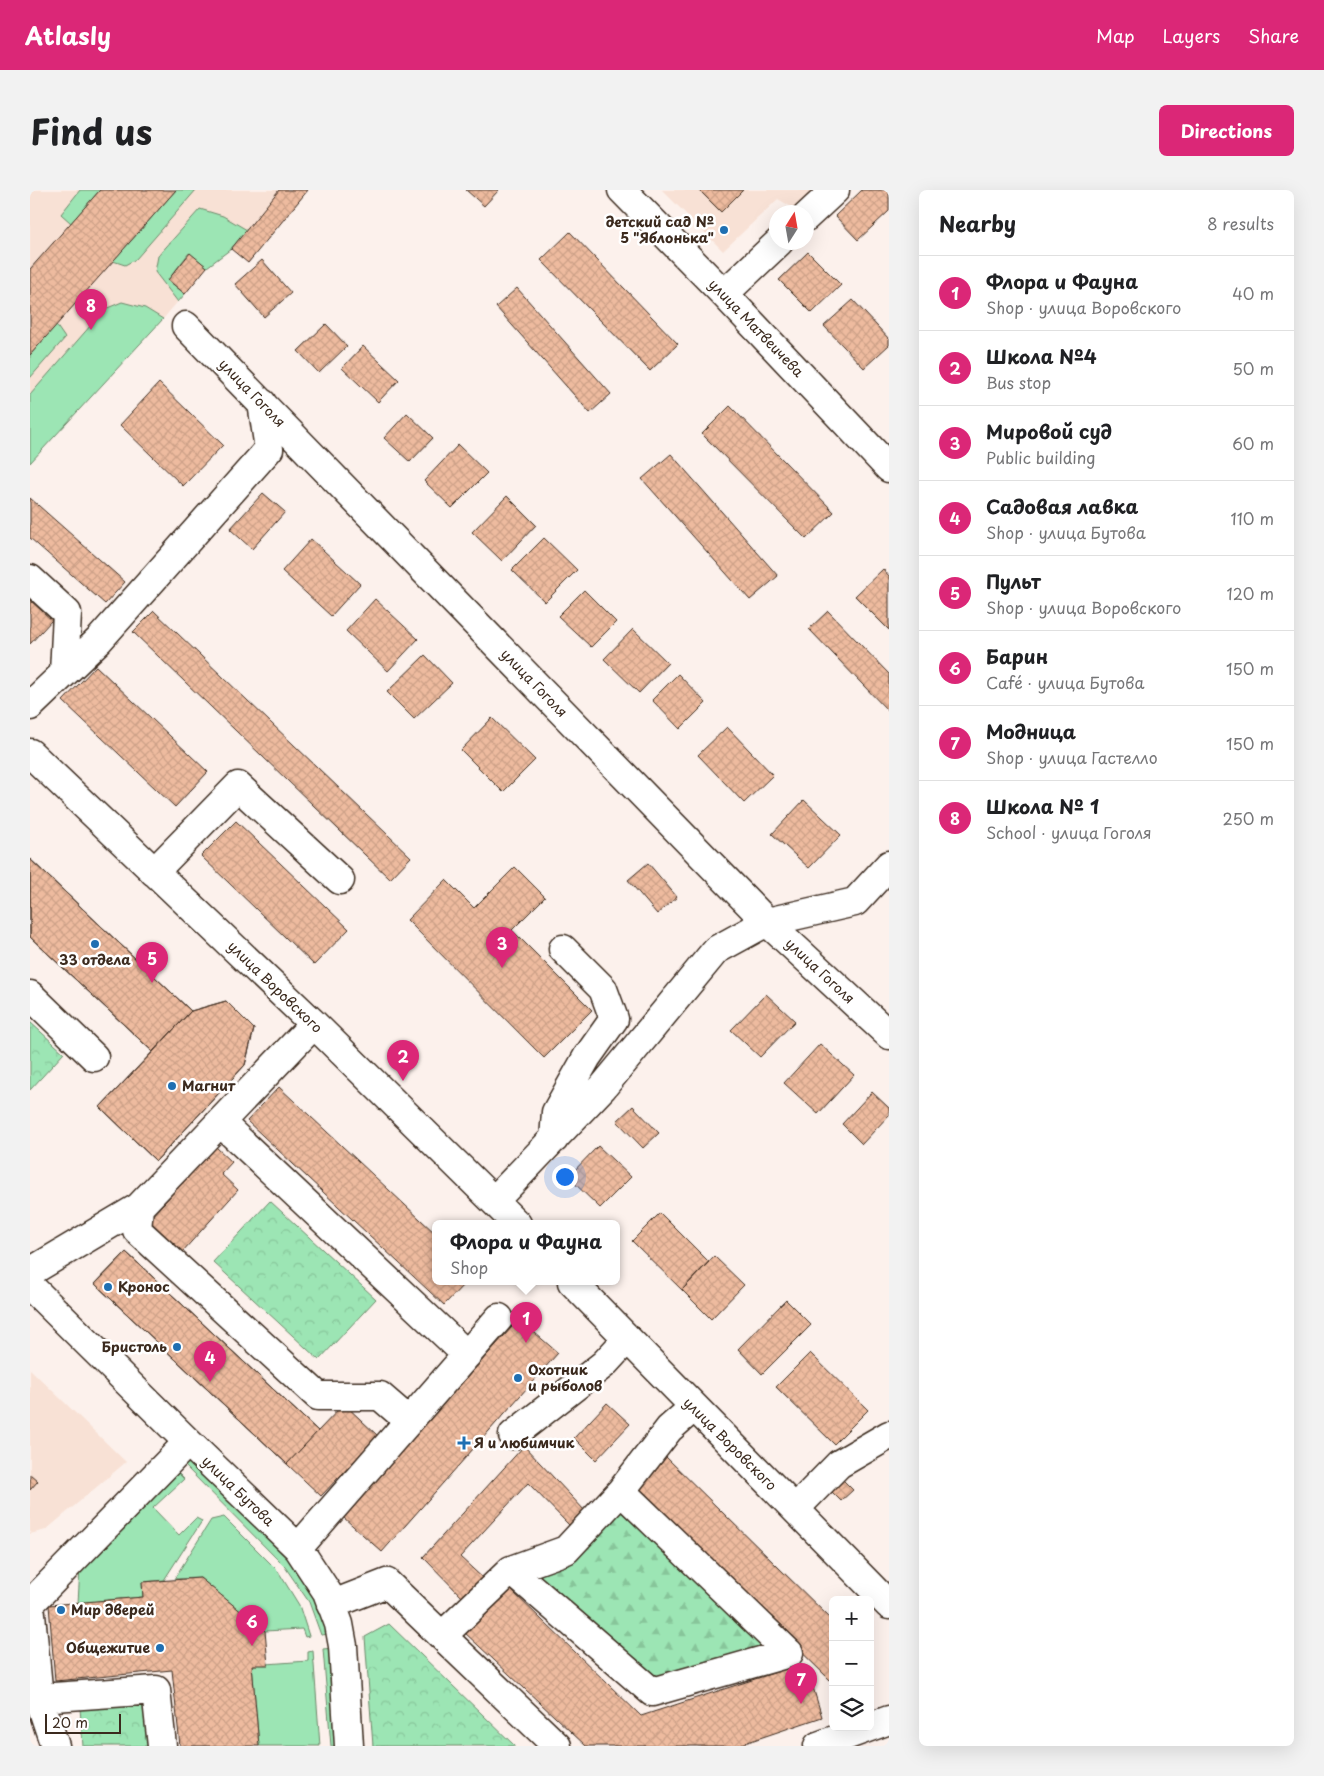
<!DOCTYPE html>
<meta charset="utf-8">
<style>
body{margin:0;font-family:"Playpen Sans",sans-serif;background:#f2f2f2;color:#202124}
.controls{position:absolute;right:15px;bottom:15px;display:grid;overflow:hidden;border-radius:8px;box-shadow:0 5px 20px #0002}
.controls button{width:45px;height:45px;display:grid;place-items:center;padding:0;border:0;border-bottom:1px solid #e0e0e0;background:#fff;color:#202124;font:25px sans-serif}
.compass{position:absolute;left:739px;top:15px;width:45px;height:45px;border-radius:50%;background:#fff;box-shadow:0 5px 20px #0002;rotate:11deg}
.scale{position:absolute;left:15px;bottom:12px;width:76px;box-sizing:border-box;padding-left:5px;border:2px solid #3b2a1e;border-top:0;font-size:14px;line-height:18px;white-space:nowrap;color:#3b2a1e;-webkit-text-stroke:4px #fff;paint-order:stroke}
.you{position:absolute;left:534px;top:986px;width:18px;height:18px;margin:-12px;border:4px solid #fff;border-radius:50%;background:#1a73e8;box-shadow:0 0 0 8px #1a73e833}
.badge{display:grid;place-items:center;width:32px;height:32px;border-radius:50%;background:#db2777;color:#fff;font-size:16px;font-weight:700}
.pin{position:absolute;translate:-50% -41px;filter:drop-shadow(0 1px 2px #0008)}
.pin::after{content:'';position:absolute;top:26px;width:18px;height:15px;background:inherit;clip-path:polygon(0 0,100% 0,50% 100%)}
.popup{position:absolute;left:402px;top:1030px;width:188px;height:65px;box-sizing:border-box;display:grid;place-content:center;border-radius:8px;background:#fff;filter:drop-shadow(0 1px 4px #0005);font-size:16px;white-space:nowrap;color:#757577}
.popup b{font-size:19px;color:#202124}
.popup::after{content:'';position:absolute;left:50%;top:100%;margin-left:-10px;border:10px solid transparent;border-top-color:#fff}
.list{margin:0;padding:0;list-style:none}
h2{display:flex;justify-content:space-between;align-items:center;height:65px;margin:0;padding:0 20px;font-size:21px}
h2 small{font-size:16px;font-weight:400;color:#757577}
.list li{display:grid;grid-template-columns:32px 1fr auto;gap:15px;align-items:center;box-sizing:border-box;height:75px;padding:0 20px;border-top:1px solid #e0e0e0}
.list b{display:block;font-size:19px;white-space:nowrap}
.list p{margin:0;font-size:16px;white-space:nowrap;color:#757577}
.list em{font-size:16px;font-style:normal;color:#757577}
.icon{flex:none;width:28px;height:28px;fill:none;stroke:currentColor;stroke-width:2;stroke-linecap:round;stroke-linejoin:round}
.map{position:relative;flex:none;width:859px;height:1556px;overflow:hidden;border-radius:8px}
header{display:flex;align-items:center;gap:30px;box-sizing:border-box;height:70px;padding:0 25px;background:#db2777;color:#fff}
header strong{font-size:24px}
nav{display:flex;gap:28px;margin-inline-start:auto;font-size:18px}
.intro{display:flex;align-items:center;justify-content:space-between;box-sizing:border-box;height:120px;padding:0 30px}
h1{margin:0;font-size:35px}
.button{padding:12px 22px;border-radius:8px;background:#db2777;color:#fff;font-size:18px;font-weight:700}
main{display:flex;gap:30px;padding:0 30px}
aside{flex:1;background:#fff;border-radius:8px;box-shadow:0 5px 20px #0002}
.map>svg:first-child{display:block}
.built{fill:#f8e1d5}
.green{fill:#9ce5b4;stroke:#6c8869}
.forest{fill:url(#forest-firs);stroke:#6c8869}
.park{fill:url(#park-crowns);stroke:#6c8869}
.building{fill:url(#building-cross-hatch);stroke:#3b2a1e}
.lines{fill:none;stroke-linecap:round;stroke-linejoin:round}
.minor-casing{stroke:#3b2a1e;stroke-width:31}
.minor{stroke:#fff;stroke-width:28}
.poi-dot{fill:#1f6fb2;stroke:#fff;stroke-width:2}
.labels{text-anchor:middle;stroke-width:5;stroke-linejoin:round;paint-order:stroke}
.poi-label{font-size:14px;font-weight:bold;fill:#3b2a1e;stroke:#fff;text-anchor:start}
.street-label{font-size:14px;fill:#3b2a1e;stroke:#fff}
</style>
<header>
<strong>Atlasly</strong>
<nav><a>Map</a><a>Layers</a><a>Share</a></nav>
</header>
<div class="intro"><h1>Find us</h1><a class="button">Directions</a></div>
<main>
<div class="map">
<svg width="859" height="1556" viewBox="0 0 859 1556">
<defs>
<pattern id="forest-firs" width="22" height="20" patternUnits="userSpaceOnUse" patternTransform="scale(1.25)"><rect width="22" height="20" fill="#9ce5b4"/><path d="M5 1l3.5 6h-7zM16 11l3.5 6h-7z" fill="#87c59a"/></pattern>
<pattern id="park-crowns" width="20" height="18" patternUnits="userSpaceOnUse" patternTransform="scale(1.25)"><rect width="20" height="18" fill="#9ce5b4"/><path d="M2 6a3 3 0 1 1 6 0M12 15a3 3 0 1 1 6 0" fill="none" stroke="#87c59a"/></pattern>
<pattern id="building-cross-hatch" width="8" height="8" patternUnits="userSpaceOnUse" patternTransform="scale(1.25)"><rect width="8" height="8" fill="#eebb9f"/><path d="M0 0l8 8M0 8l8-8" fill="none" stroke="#cda188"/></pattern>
</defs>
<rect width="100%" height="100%" fill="#fcf1ec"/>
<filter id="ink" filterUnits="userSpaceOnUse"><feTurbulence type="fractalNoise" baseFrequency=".02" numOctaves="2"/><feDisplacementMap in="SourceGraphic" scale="10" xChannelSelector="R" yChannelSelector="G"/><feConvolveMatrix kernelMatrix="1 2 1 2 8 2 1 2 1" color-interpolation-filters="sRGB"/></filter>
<g filter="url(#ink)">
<path class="built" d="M0 0H278L218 73 201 59 177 77 133 129 0 273Z
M632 0H788L767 20 748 9 693 61Z
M0 1179 96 1272 16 1340 0 1344Z"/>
<path class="green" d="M50 0H70L41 33 31 24Z
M146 0H166L106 69 95 75 83 71Z
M170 19 193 26 217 40 201 59 177 77 159 63 138 90 155 104 148 112 125 82 128 66Z
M92 112 115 118 133 129 0 273V205L75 119Z
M26 135 35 148 0 188V165Z
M158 1265 262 1368 287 1408 300 1444 291 1445 279 1412 255 1377 152 1273Z
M145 1280 154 1289 123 1318 149 1345 166 1328 172 1331 134 1390 112 1392 113 1407 48 1413 50 1378Z
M194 1327 248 1381 269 1415 279 1446 275 1447 272 1439 235 1441 170 1388 144 1389 181 1330Z
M303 1458 310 1556H301L293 1459Z
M283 1461 290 1556H229L222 1475 278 1471V1462Z"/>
<path class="forest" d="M589 1319 739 1459 625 1486 504 1383Z"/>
<path class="park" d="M0 832 34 863 0 900Z
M240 1011 346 1109 289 1170 183 1072Z
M359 1434 485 1556H343L335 1447Z
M114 1512 118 1556H53L50 1518Z"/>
<path class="building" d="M70 0H146L0 165V79Z
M249 0H278L218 73 201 59Z
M436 0H469L454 16Z
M669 0H713L691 22Z
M832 0H859V21L828 50 805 26Z
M540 42 648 154 620 181 511 70Z
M778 62 811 95 782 123 749 90Z
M160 63 177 77 155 104 138 90Z
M232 70 261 103 234 127 205 94Z
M487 98 581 204 560 223 466 117Z
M823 110 859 149V155L834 178 794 136Z
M296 134 317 156 289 183 268 161Z
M333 156 369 190 348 212 312 178Z
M129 193 193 255 153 296 90 235Z
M700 216 804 322 776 349 672 244Z
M377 223 403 248 380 272 354 248Z
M428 255 457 283 422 318 394 291Z
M641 264 748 386 720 410 612 289Z
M233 303 255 322 222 359 200 339Z
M477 306 506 335 472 371 442 342Z
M0 308 95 392 75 414 0 348Z
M514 348 547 380 515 412 482 380Z
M281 349 330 394 301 426 252 381Z
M853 379 859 386V440L825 406Z
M554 400 586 432 561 457 528 426Z
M345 409 388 449 358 481 316 441Z
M0 410 22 430 0 454Z
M124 421 381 667 360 689 103 442Z
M798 421 859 484V522L779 439Z
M603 439 638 473 609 503 574 469Z
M395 465 422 493 384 529 357 502Z
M66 476 178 582 145 617 33 511Z
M648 484 676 513 650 539 622 510Z
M462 528 505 570 473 602 431 560Z
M697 537 743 585 714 613 668 565Z
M774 610 811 645 779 678 742 644Z
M206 631 319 739 284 775 171 666Z
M0 669 161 821 123 862 0 747Z
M0 669 161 821 196 811 224 839 215 875 126 971 70 917 123 862 0 747Z
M618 673 647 707 627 724 598 690Z
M485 677 515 707 482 740 562 820 514 868 377 730 416 690 444 718Z
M736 804 765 831 730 867 701 840Z
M196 811 224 839 215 875 126 971 70 917 161 821Z
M790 854 824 885 788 924 754 893Z
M249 897 406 1044V1092H436L414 1115 217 931Z
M842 902 859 918V925L832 954 812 934Z
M603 916 629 943 613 958 587 931Z
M568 956 601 987 570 1018 538 987Z
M186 957 202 972 191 984 208 1000 152 1062 118 1030Z
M630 1023 679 1072 652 1100 602 1051Z
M96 1062 288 1241 257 1274 65 1094Z
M96 1062 288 1241 314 1214 348 1246 291 1306 65 1094Z
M684 1066 714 1095 681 1129 652 1100Z
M756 1110 781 1135 732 1184 708 1159Z
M489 1129 528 1163 352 1362 313 1327Z
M780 1163 838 1220 804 1254 746 1197Z
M577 1213 600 1234 566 1270 544 1248Z
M494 1256 556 1322 540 1336 498 1293 430 1367 456 1391 436 1411 393 1367Z
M635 1266 803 1431V1489L801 1491 604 1298Z
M0 1284 8 1291 0 1300Z
M811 1288 823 1300 811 1311 799 1299Z
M170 1388 235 1441 238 1475H222L229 1556H150L142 1480 25 1491 19 1415 113 1407 112 1392Z
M480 1399 611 1526 762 1477 782 1494 792 1527 706 1556H556L434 1442Z"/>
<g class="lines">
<defs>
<path id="minor" d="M592 0 694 104 859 278
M776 27 805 0
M694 104 749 52
M156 136 737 732 859 845
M0 389 37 423 34 483
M0 516 69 450 239 259 232 213
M0 563 284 834 487 1034
M124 682 208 596 310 690
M0 805 64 867
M190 932 437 1165
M524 949 526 922 557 867 584 829 573 799 533 759
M464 1011 573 897 686 760 737 732 825 712 859 675
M109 1017 107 1040 288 1206H350L379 1231
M0 1082 109 1017 284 834
M542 1092 859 1415
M0 1096 158 1252 268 1358 297 1402 309 1434 313 1456 319 1556
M483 1245 574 1174 597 1149
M591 1301 759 1463
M765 1319 809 1274 859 1245
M268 1358 469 1128
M481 1380 536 1360 591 1301 639 1239 664 1217
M0 1414 9 1508 126 1500 132 1556
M0 1414 158 1252
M301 1415 357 1393 412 1446 481 1380 622 1502 759 1463
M412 1446 527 1556
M9 1508 25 1556
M788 1556 859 1530"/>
</defs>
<use href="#minor" class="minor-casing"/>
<use href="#minor" class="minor"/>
</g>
</g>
<g class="poi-dot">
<circle cx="694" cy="40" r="5"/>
<circle cx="65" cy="754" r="5"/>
<circle cx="142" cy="896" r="5"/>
<circle cx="78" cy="1097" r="5"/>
<circle cx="147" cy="1157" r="5"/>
<circle cx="488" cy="1188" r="5"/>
<path d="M431.5 1245.5h5v5h5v5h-5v5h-5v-5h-5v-5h5z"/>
<circle cx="31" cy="1420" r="5"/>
<circle cx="130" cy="1458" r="5"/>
</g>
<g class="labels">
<g class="poi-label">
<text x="684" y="37" text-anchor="end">детский сад №<tspan x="684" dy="16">5 "Яблонька"</tspan></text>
<text x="65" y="775" text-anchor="middle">33 отдела</text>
<text x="152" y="901">Магнит</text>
<text x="88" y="1102">Кронос</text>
<text x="137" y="1162" text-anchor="end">Бристоль</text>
<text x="498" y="1185">Охотник<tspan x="498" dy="16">и рыболов</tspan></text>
<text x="444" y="1258">Я и любимчик</text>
<text x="41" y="1425">Мир дверей</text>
<text x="120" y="1463" text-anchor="end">Общежитие</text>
</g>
<g class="street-label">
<text transform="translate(726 138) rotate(46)" y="5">улица Матвеичева</text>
<text transform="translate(222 203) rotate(46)" y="5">улица Гоголя</text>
<text transform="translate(504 493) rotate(46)" y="5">улица Гоголя</text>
<text transform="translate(790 781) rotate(43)" y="5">улица Гоголя</text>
<text transform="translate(245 797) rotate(44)" y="5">улица Воровского</text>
<text transform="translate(700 1254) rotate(45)" y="5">улица Воровского</text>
<text transform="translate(208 1301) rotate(44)" y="5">улица Бутова</text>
</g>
</g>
</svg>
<div class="controls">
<button>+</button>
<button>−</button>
<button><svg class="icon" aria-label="layers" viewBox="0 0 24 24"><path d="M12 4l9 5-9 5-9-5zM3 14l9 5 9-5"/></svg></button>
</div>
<svg class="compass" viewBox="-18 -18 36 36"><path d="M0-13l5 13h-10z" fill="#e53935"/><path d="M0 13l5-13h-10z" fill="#757577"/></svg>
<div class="scale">20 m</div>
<div class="you"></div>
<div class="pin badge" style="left:496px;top:1153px">1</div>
<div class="popup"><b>Флора и Фауна</b>Shop</div>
<div class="pin badge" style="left:373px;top:891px">2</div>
<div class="pin badge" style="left:472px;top:778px">3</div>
<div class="pin badge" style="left:180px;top:1192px">4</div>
<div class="pin badge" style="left:122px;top:793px">5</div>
<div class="pin badge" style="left:222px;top:1456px">6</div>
<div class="pin badge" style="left:771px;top:1514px">7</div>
<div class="pin badge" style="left:61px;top:140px">8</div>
</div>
<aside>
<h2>Nearby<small>8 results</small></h2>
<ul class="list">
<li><span class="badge">1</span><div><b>Флора и Фауна</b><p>Shop · улица Воровского</p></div><em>40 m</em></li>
<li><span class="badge">2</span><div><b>Школа №4</b><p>Bus stop</p></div><em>50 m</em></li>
<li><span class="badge">3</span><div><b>Мировой суд</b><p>Public building</p></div><em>60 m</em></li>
<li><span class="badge">4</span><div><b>Садовая лавка</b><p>Shop · улица Бутова</p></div><em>110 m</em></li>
<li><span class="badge">5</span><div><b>Пульт</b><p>Shop · улица Воровского</p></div><em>120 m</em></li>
<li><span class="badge">6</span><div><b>Барин</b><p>Café · улица Бутова</p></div><em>150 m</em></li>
<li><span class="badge">7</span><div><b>Модница</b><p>Shop · улица Гастелло</p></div><em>150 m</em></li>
<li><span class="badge">8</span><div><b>Школа № 1</b><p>School · улица Гоголя</p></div><em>250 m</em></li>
</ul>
</aside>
</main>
